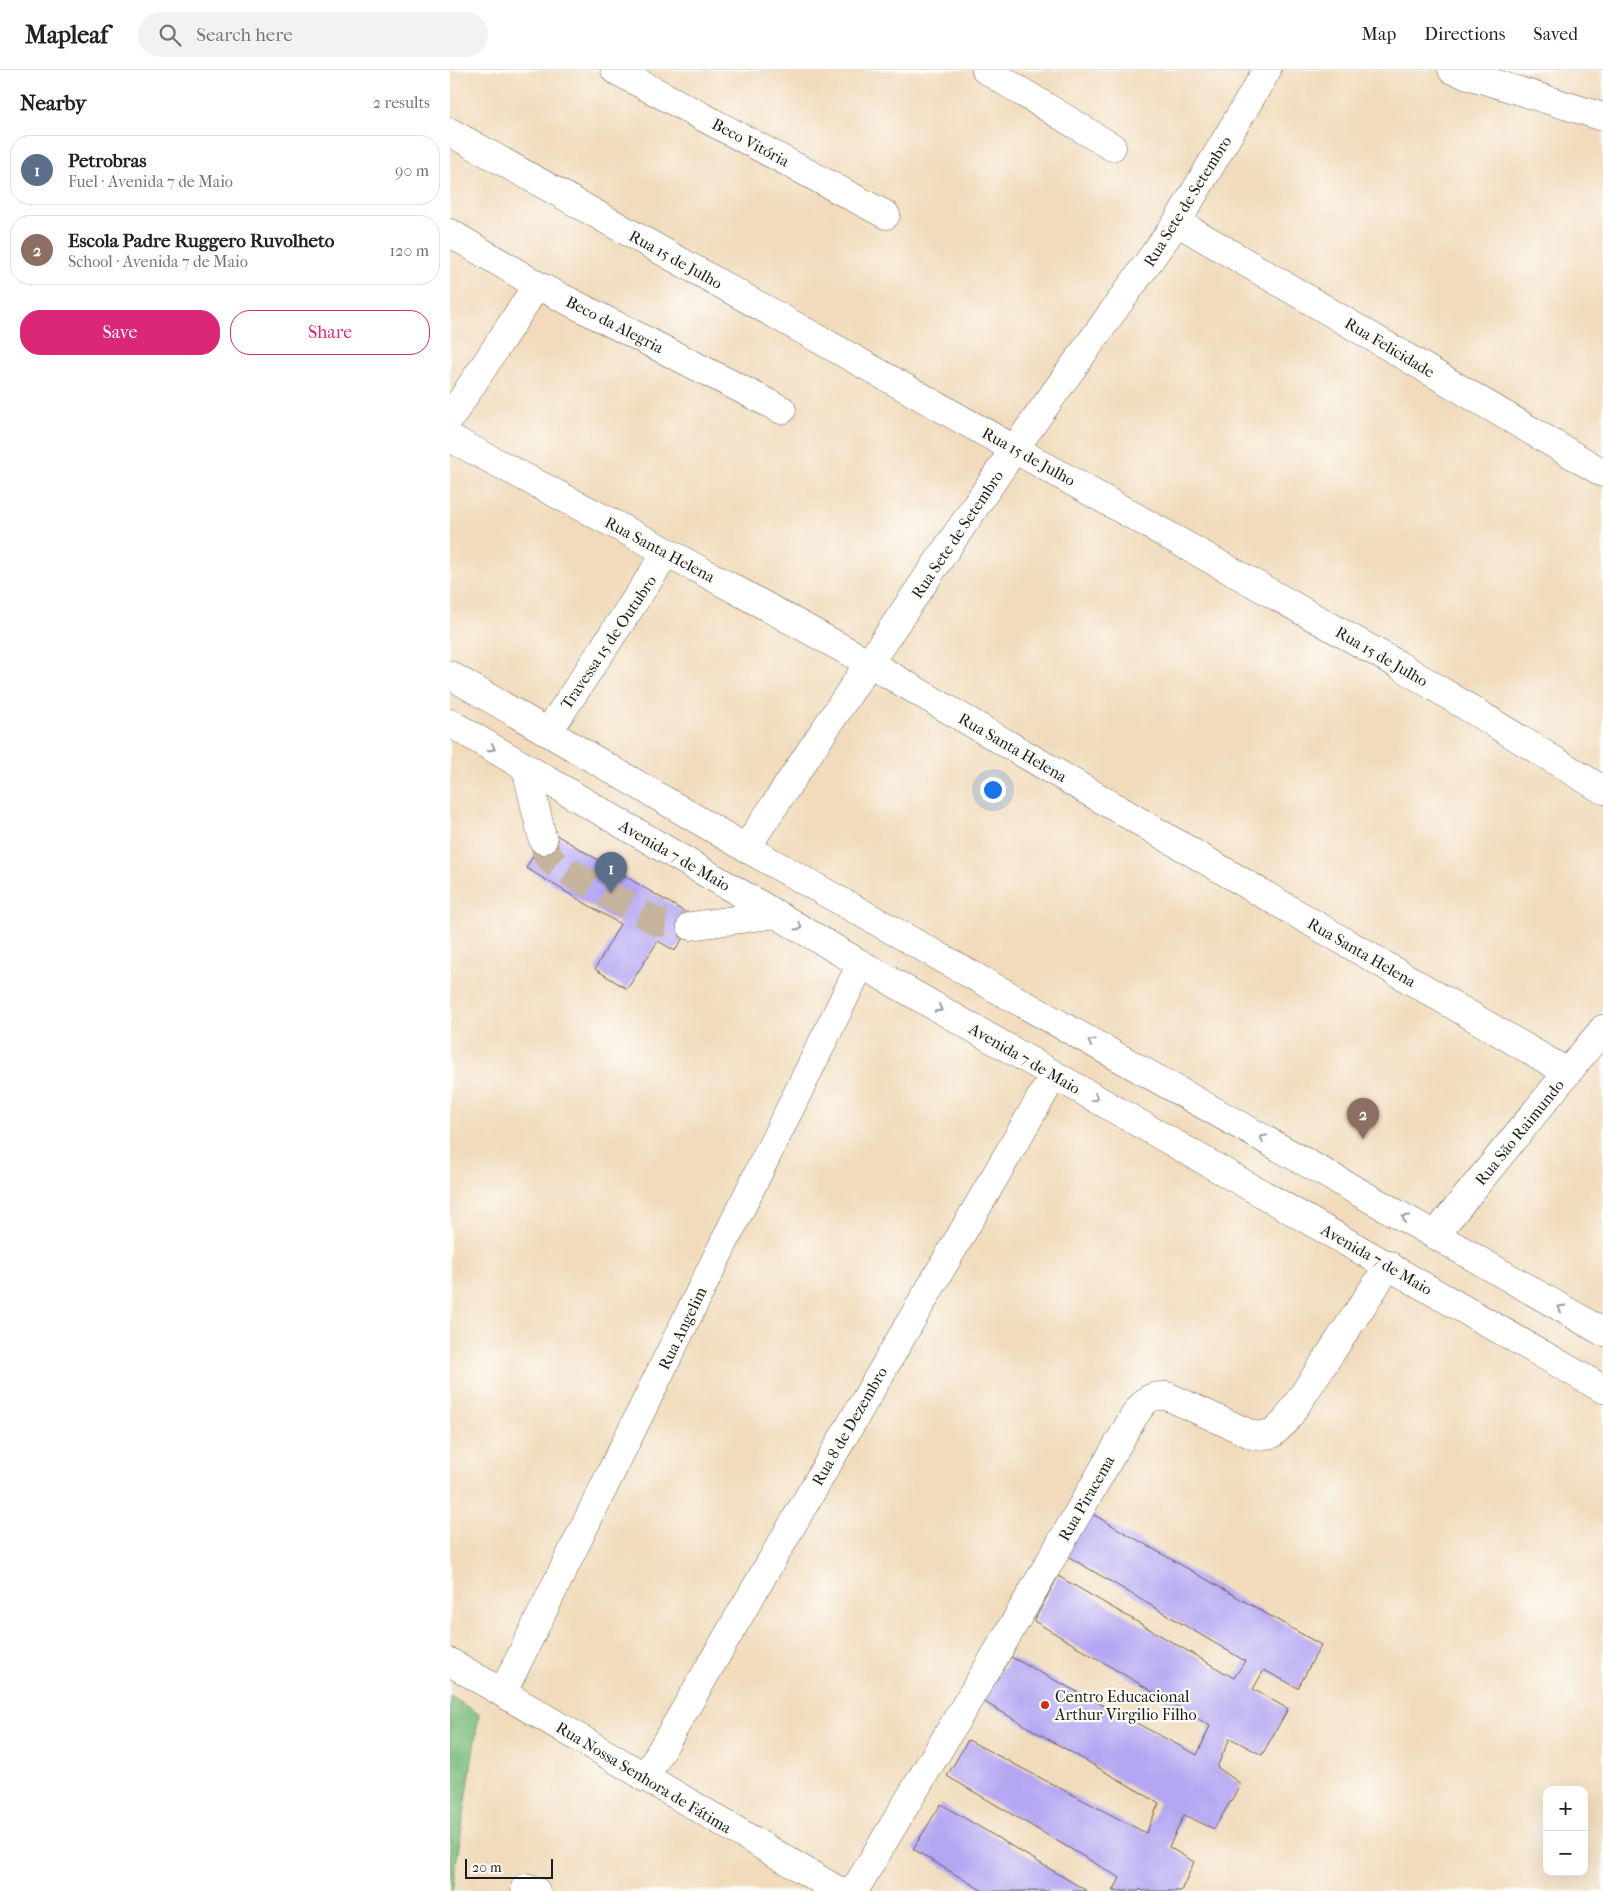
<!DOCTYPE html>
<meta charset="utf-8">
<style>
body{margin:0;font-family:"IM FELL French Canon",serif;background:#f2f2f2;color:#202124}
.controls{position:absolute;right:15px;bottom:15px;display:grid;overflow:hidden;border-radius:10px;box-shadow:0 5px 20px #0002}
.controls button{width:45px;height:45px;display:grid;place-items:center;padding:0;border:0;border-bottom:1px solid #e0e0e0;background:#fff;color:#202124;font:25px sans-serif}
.scale{position:absolute;left:15px;bottom:12px;width:88px;box-sizing:border-box;padding-left:5px;border:2px solid #1c1c1c;border-top:0;font-size:14px;line-height:18px;white-space:nowrap;color:#1c1c1c;-webkit-text-stroke:4px #fdfcf7;paint-order:stroke}
.you{position:absolute;left:542px;top:719px;width:18px;height:18px;margin:-12px;border:4px solid #fff;border-radius:50%;background:#1a73e8;box-shadow:0 0 0 8px #1a73e833}
.badge{display:grid;place-items:center;width:32px;height:32px;border-radius:50%;background:#db2777;color:#fff;font-size:16px;font-weight:700}
.pin{position:absolute;translate:-50% -41px;filter:drop-shadow(0 1px 2px #0008)}
.pin::after{content:'';position:absolute;top:26px;width:18px;height:15px;background:inherit;clip-path:polygon(0 0,100% 0,50% 100%)}
.list{margin:0;padding:0;list-style:none}
h2{display:flex;justify-content:space-between;align-items:center;height:65px;margin:0;padding:0 20px;font-size:21px}
h2 small{font-size:16px;font-weight:400;color:#757577}
.list li{display:grid;grid-template-columns:32px 1fr auto;gap:15px;align-items:center;box-sizing:border-box;height:70px;margin:0 10px 10px;padding:0 10px;border:1px solid #e0e0e0;border-radius:20px}
.list b{display:block;font-size:19px;white-space:nowrap}
.list p{margin:0;font-size:16px;white-space:nowrap;color:#757577}
.list em{font-size:16px;font-style:normal;color:#757577}
.actions{display:flex;gap:10px;padding:15px 20px}
.actions a{flex:1;padding:11px 0;border:1px solid #db2777;border-radius:20px;text-align:center;font-size:18px;color:#db2777}
.actions .main{background:#db2777;color:#fff}
.icon{flex:none;width:28px;height:28px;fill:none;stroke:currentColor;stroke-width:2;stroke-linecap:round;stroke-linejoin:round}
.map{position:relative;flex:none;width:1153px;height:1821px;overflow:hidden}
header{display:flex;align-items:center;gap:30px;box-sizing:border-box;height:70px;padding:0 25px;background:#fff;border-bottom:1px solid #e0e0e0}
header strong{font-size:24px}
nav{display:flex;gap:28px;margin-inline-start:auto;font-size:18px}
.search{width:350px;height:45px;background:#f2f2f2;display:flex;align-items:center;gap:12px;box-sizing:border-box;padding:0 18px;border-radius:28px;color:#757577;font-size:19px}
main{display:flex}
aside{flex:1;background:#fff}
.map>svg:first-child{display:block}
.forest{fill:#7ebd7e;stroke:#4d6c4d}
.building{fill:#b4a6f3}
.lines{fill:none;stroke-linecap:round;stroke-linejoin:round}
.minor-tunnel{stroke:#c6b59c;stroke-width:28;stroke-dasharray:28 14;stroke-linecap:butt}
.minor-casing{stroke:#675f54;stroke-width:29}
.major-casing{stroke:#675f54;stroke-width:29}
.minor{stroke:#fff;stroke-width:28}
.major{stroke:#fff;stroke-width:28}
.oneway{stroke:#999}
.poi-dot{fill:#c8321e;stroke:#fdfcf7;stroke-width:2}
.labels{text-anchor:middle;stroke-width:4.5;stroke-linejoin:round;paint-order:stroke}
.street-label{font-size:16px;fill:#1c1c1c;stroke:#fdfcf7}
.poi-label{font-size:16px;fill:#1c1c1c;stroke:#fdfcf7;text-anchor:start}
</style>
<header>
<strong>Mapleaf</strong>
<div class="search"><svg class="icon" aria-label="search" viewBox="0 0 24 24"><circle cx="10" cy="10" r="6"/><path d="M15 15l6 6"/></svg>Search here</div>
<nav><a>Map</a><a>Directions</a><a>Saved</a></nav>
</header>
<main>
<aside>
<h2>Nearby<small>2 results</small></h2>
<ul class="list">
<li><span class="badge" style="background:#5c6f8a">1</span><div><b>Petrobras</b><p>Fuel · Avenida 7 de Maio</p></div><em>90 m</em></li>
<li><span class="badge" style="background:#8d6e63">2</span><div><b>Escola Padre Ruggero Ruvolheto</b><p>School · Avenida 7 de Maio</p></div><em>120 m</em></li>
</ul>
<div class="actions"><a class="main">Save</a><a>Share</a></div>
</aside>
<div class="map">
<svg width="1153" height="1821" viewBox="0 0 1153 1821">
<rect width="100%" height="100%" fill="#fdfcf7"/>
<filter id="ink" filterUnits="userSpaceOnUse"><feTurbulence type="fractalNoise" baseFrequency=".02" numOctaves="2"/><feDisplacementMap in="SourceGraphic" scale="10" xChannelSelector="R" yChannelSelector="G"/><feConvolveMatrix kernelMatrix="1 2 1 2 8 2 1 2 1" color-interpolation-filters="sRGB"/></filter>
<filter id="wash" filterUnits="userSpaceOnUse"><feTurbulence type="fractalNoise" baseFrequency=".0096" numOctaves="4" result="noise"/><feDisplacementMap in="SourceGraphic" scale="20" xChannelSelector="R" yChannelSelector="G"/><feGaussianBlur stdDeviation="1.12" result="paint"/><feColorMatrix in="noise" values="0 0 0 0 0 0 0 0 0 0 0 0 0 0 0 0 0 1.4 0 .05"/><feComposite in="paint" operator="in"/></filter>
<g filter="url(#wash)">
<rect width="100%" height="100%" fill="#f1dbbc"/>
<path class="forest" d="M0 1626 29 1644 2 1821H0Z"/>
<g id="blocks">
<path class="building" d="M98 760 245 848 225 881 208 871 177 919 145 899 170 854 76 798Z
M637 1441 871 1575 848 1618 814 1600 803 1619 838 1639 812 1685 780 1668 767 1697 791 1714 764 1759 734 1745 719 1777 744 1792 731 1821H693L690 1819 689 1821H663L670 1808 497 1706 518 1670 696 1763 709 1733 531 1630 561 1587 747 1685 760 1656 584 1551 608 1506 784 1608 795 1591 614 1484Z
M491 1734 637 1821H533L463 1779Z"/>
</g>
</g>
<g filter="url(#ink)">
<use href="#blocks" fill-opacity="0" stroke="#675f54" stroke-width="1"/>
<g class="lines">
<path class="minor-tunnel" d="M93 770 97 785 105 794 207 852 241 856"/>
<defs>
<path id="minor" d="M165 0 436 145
M536 0 662 77
M1002 0 1153 47
M0 62 947 594 1153 720
M727 152 1153 403
M0 163 87 215 332 340
M0 348 87 215
M0 368 217 482 419 593 1117 1002
M98 662 217 482
M76 698 93 770
M296 778 419 593 565 378 727 152 817 0
M241 856 326 844
M985 1165 1153 959
M0 1592 389 1821
M53 1622 411 894
M195 1708 604 1005
M75 1818 86 1821
M404 1821 558 1564 684 1346C695 1331 697 1325 717 1326L805 1366 822 1364 835 1352 939 1195"/>
<path id="major" d="M0 605 296 778 985 1165 1153 1262
M0 653 411 894 1153 1319"/>
</defs>
<use href="#minor" class="minor-casing"/>
<use href="#major" class="major-casing"/>
<use href="#minor" class="minor"/>
<use href="#major" class="major"/>
</g>
<defs><path id="oneway-chevron" d="M-2-3.5L2.5 0L-2 3.5" fill="none" stroke-width="1.6" stroke-linecap="round" stroke-linejoin="round" transform="scale(1.25)"/></defs>
<g class="oneway">
<use href="#oneway-chevron" transform="translate(42 678) rotate(30)"/>
<use href="#oneway-chevron" transform="translate(349 857) rotate(30)"/>
<use href="#oneway-chevron" transform="translate(489 939) rotate(30)"/>
<use href="#oneway-chevron" transform="translate(641 972) rotate(-151)"/>
<use href="#oneway-chevron" transform="translate(645 1028) rotate(30)"/>
<use href="#oneway-chevron" transform="translate(813 1068) rotate(-151)"/>
<use href="#oneway-chevron" transform="translate(955 1148) rotate(-151)"/>
<use href="#oneway-chevron" transform="translate(1111 1238) rotate(-150)"/>
</g>
</g>
<circle class="poi-dot" cx="595" cy="1635" r="5"/>
<g class="labels">
<g class="street-label">
<text transform="translate(301 72) rotate(28)" y="6">Beco Vitória</text>
<text transform="translate(737 131) rotate(-58)" y="6">Rua Sete de Setembro</text>
<text transform="translate(226 189) rotate(29)" y="6">Rua 15 de Julho</text>
<text transform="translate(165 254) rotate(27)" y="6">Beco da Alegria</text>
<text transform="translate(940 277) rotate(31)" y="6">Rua Felicidade</text>
<text transform="translate(579 386) rotate(29)" y="6">Rua 15 de Julho</text>
<text transform="translate(507 464) rotate(-56)" y="6">Rua Sete de Setembro</text>
<text transform="translate(210 479) rotate(28)" y="6">Rua Santa Helena</text>
<text transform="translate(158 572) rotate(-56)" y="6">Travessa 15 de Outubro</text>
<text transform="translate(932 586) rotate(30)" y="6">Rua 15 de Julho</text>
<text transform="translate(563 677) rotate(30)" y="6">Rua Santa Helena</text>
<text transform="translate(225 785) rotate(30)" y="6">Avenida 7 de Maio</text>
<text transform="translate(912 882) rotate(30)" y="6">Rua Santa Helena</text>
<text transform="translate(575 988) rotate(30)" y="6">Avenida 7 de Maio</text>
<text transform="translate(1069 1062) rotate(-51)" y="6">Rua São Raimundo</text>
<text transform="translate(927 1189) rotate(30)" y="6">Avenida 7 de Maio</text>
<text transform="translate(232 1258) rotate(-64)" y="6">Rua Angelim</text>
<text transform="translate(399 1356) rotate(-60)" y="6">Rua 8 de Dezembro</text>
<text transform="translate(636 1428) rotate(-60)" y="6">Rua Piracema</text>
<text transform="translate(194 1707) rotate(31)" y="6">Rua Nossa Senhora de Fátima</text>
</g>
<g class="poi-label">
<text x="605" y="1632">Centro Educacional<tspan x="605" dy="18">Arthur Virgilio Filho</tspan></text>
</g>
</g>
</svg>
<div class="controls">
<button>+</button>
<button>−</button>
</div>
<div class="scale">20 m</div>
<div class="you"></div>
<div class="pin badge" style="left:161px;top:823px;background:#5c6f8a">1</div>
<div class="pin badge" style="left:913px;top:1069px;background:#8d6e63">2</div>
</div>
</main>
